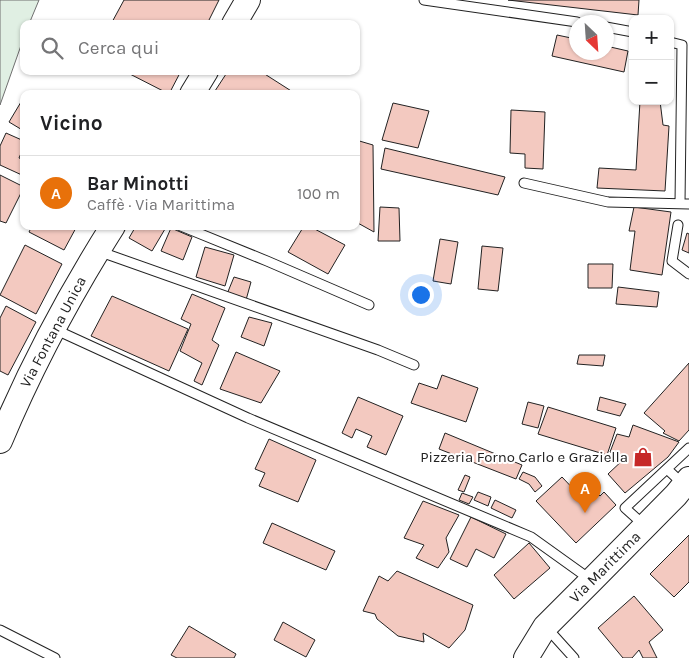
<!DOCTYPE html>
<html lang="it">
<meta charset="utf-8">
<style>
body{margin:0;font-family:Karla,sans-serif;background:#f6f6f6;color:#202124}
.controls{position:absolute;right:15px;top:15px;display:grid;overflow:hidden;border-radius:10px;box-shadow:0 1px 4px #0004}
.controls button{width:45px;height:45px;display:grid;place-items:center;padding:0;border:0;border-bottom:1px solid #e0e0e0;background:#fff;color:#202124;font:25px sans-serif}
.compass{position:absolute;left:569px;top:15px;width:45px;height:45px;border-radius:50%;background:#fff;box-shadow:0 1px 4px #0004;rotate:155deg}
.you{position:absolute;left:420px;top:294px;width:18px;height:18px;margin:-12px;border:4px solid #fff;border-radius:50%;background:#1a73e8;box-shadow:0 0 0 8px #1a73e833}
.badge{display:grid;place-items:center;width:32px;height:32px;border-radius:50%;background:#1a73e8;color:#fff;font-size:16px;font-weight:700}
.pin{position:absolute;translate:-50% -41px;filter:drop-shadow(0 1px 2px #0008)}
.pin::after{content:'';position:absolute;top:26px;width:18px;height:15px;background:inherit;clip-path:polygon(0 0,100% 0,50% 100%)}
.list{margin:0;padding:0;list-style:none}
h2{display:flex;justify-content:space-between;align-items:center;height:65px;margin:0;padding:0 20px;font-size:21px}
h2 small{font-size:16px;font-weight:400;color:#757577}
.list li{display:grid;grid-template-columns:32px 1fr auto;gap:15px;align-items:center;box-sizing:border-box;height:75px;padding:0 20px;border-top:1px solid #e0e0e0}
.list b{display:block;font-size:19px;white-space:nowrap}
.list p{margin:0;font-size:16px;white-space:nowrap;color:#757577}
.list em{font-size:16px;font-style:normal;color:#757577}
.icon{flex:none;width:28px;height:28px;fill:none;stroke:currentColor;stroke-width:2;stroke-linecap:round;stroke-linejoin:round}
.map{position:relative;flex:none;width:689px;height:658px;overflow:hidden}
.search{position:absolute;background:#fff;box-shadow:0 1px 4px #0004;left:20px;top:20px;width:340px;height:55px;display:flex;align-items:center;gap:12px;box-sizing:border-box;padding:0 18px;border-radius:10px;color:#757577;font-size:19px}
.panel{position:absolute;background:#fff;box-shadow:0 1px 4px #0004;left:20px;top:90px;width:340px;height:140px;border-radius:10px}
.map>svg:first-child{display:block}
.green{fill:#e0efe3;stroke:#6f6f6f}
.building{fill:#f3c9c0;stroke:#222}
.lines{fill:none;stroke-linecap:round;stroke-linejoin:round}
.service-casing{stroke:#222;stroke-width:11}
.secondary-casing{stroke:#222;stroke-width:26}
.service{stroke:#fff;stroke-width:9}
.secondary{stroke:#fff;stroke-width:24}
.labels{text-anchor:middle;stroke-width:4;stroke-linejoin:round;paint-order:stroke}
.street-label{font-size:15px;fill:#222;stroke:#fff}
.poi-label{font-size:15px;fill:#222;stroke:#fff;text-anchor:end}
</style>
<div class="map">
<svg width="689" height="658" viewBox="0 0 689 658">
<rect width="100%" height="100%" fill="#fff"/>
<path class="green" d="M0 0H39L29 24H24V37L0 105Z"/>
<path class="building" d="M124 0H219L207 24H111Z
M508 0H639L638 15Z
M557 35 576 39V52H606V46L628 51 624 72 552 56Z
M124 71H181L169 94Z
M228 71H260L296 94H213Z
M640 101H660L663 125 669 126 665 191 597 188 599 168 636 170Z
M21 102 24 103V131L9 122Z
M393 103 429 111 418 148 382 140Z
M511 110 545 112 543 169 525 168V154L510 153Z
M6 133 24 141V146L19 158 24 160V176L0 165V146Z
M356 140 373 145 374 232 356 222Z
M385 148 505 177 498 195 381 169Z
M0 175 24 187 6 223 0 221Z
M380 207 399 208 400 241H378Z
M634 207 671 212 662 275 630 270 635 231H629Z
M32 226H77L64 250 29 232Z
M136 226H161L165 229 152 251 129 238Z
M304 226H309L345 245 328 274 288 252Z
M171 228 192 237 183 260 161 251Z
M687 233 689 234V253L682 250Z
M440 239 458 242 451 284 433 281Z
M25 245 62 264 36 314 0 295Z
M482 246 503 248 498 291 478 289Z
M205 247 234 255 225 286 196 277Z
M588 264H613L612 288H588Z
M234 277 251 282 246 300 227 294Z
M618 287 659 292 657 307 616 304Z
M192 294 225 308 212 340 219 345 202 385 194 381 202 363 180 351 191 324 181 319Z
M112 296 188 329 169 371 91 336Z
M6 306 36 322 8 375 0 371V318Z
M249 317 272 323 264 346 241 337Z
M236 352 280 371 261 403 220 389Z
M579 355H605L603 366 577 364Z
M689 363V430L679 441 663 433 665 431 644 413Z
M442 375 478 388 466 422 411 403 419 383 437 389Z
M358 397 403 416 386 455 367 447 372 436 356 429 352 438 342 433Z
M600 397 626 404 620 416 597 410Z
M528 402 544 406 538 428 522 424Z
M548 407 616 428 607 455 538 434Z
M633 425 679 442 668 457 625 493 608 474 625 458 610 452 617 434 629 437Z
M445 433 522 465 516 479 439 449Z
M269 439 316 460 298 502 259 486 265 473 255 469Z
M523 472 535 477 542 486 535 492 529 484 519 479Z
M465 475 470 477 464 492 458 490Z
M562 477 581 497 591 487 600 496 604 492 616 505 576 543 536 501Z
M478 492 491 497 488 506 474 500Z
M462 493 473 497 469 504 459 500Z
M495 500 516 510 512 518 491 508Z
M423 501 459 515 446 538 449 552 438 568 416 558 424 545 404 538Z
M471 517 506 534 494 558 476 549 467 567 450 559Z
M272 523 335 551 326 570 263 543Z
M689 535V582L674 597 650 574Z
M529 543 550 568 514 599 494 575Z
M397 571 473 605 465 630 449 648 423 633 424 642 398 636 377 619 375 614 363 611 379 576 388 581Z
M634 596 663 630 649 642 657 658H643L639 650 632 658H623L598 628Z
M283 622 315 640 306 657 274 640Z
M189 626 236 654 234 658H177L171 655Z"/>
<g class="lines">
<defs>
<path id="service" d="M424 0 577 22
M606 27 633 32
M670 42 682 45 680 203
M524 183 608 202 689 204
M678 225 672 261 689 274
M181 226 267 261 369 305
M98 251 378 350 414 365
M54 329 248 418 531 537 591 580
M667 469 684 485
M645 526 625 508 689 448
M546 627 574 658
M0 630 55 658"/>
<path id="secondary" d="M234 24 248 0
M192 94 206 71
M0 441C31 367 70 294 113 226
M526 658 545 627 592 580 676 495 689 479"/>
</defs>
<use href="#service" class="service-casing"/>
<use href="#secondary" class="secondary-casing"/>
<use href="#service" class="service"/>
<use href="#secondary" class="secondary"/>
</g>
<defs>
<symbol id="shop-bare" viewBox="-9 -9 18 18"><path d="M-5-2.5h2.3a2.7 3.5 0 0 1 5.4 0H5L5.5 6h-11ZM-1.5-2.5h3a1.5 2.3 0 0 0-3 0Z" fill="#c62828" stroke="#fff" stroke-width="2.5" paint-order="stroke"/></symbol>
</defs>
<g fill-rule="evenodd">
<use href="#shop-bare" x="629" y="443" width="28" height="28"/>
</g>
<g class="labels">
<g class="street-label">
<text transform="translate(53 332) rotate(-62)" y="5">Via Fontana Unica</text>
<text transform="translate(605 567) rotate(-45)" y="5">Via Marittima</text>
</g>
<g class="poi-label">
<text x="628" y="462">Pizzeria Forno Carlo e Graziella</text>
</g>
</g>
</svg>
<div class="controls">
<button>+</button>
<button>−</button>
</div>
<svg class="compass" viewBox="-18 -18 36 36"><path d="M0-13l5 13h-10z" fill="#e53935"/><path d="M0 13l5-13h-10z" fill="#757577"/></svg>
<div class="you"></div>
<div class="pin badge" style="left:585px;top:513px;background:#e8710a">A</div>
<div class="search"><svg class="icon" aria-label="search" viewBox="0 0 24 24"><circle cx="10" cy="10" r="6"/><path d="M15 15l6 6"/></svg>Cerca qui</div>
<section class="panel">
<h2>Vicino<small></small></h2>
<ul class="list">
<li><span class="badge" style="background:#e8710a">A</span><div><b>Bar Minotti</b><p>Caffè · Via Marittima</p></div><em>100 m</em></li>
</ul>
</section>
</div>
